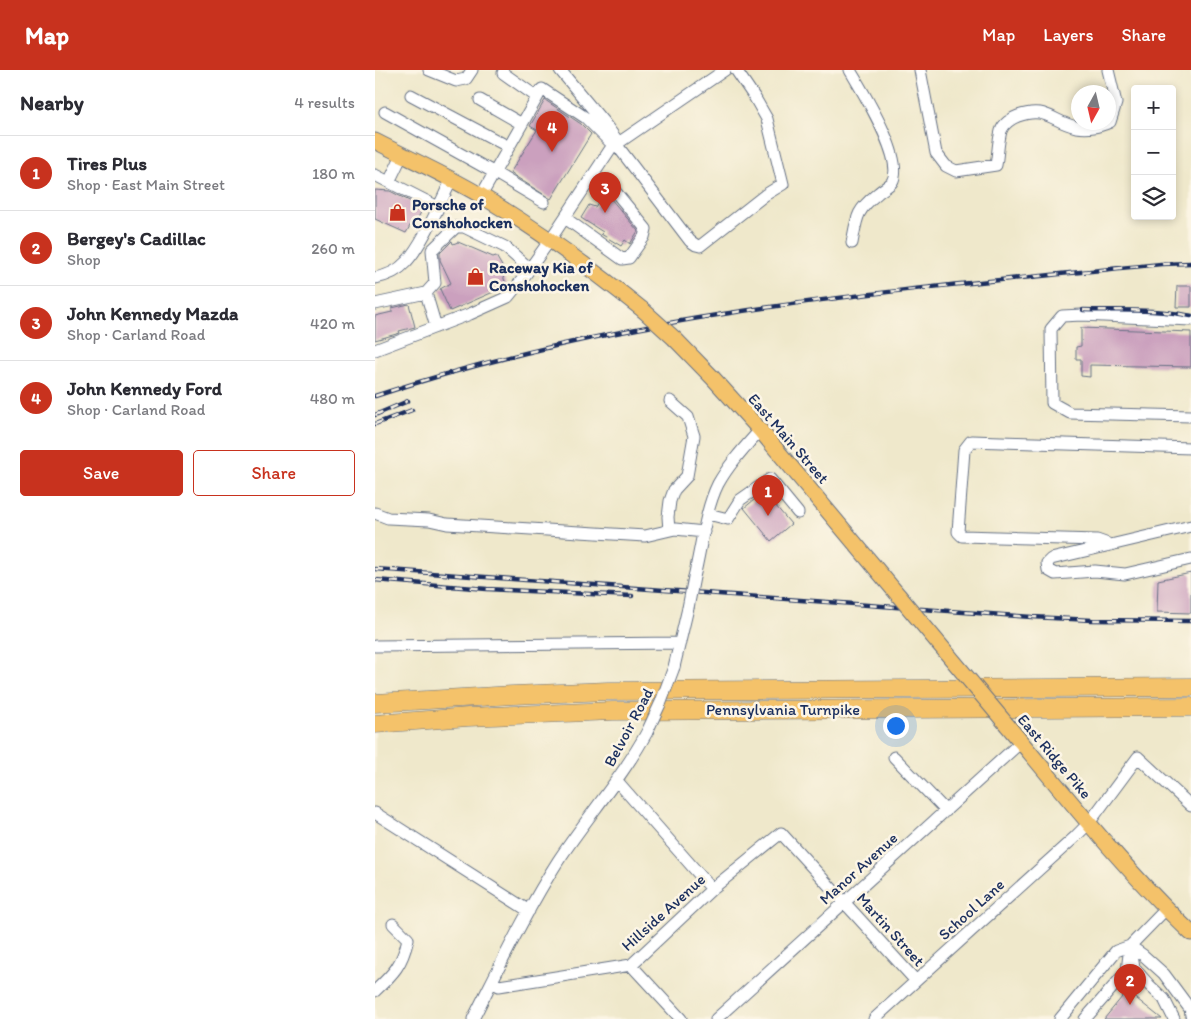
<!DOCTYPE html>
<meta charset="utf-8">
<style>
body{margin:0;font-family:Itim,sans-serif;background:#f2f2f3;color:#2b2b33}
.controls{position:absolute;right:15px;top:15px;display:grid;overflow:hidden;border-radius:5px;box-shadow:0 2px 8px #0003}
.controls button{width:45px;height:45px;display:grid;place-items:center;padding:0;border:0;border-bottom:1px solid #e1e1e2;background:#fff;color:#2b2b33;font:25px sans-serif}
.compass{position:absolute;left:696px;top:15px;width:45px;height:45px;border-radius:50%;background:#fff;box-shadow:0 2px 8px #0003;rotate:188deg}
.you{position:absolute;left:520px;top:655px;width:18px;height:18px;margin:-12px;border:4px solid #fff;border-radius:50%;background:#1a73e8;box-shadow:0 0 0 8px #1a73e833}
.badge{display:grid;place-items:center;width:32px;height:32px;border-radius:50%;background:#c8321e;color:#fff;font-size:16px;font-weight:700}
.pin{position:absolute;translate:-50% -41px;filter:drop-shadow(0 1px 2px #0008)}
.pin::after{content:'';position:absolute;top:26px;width:18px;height:15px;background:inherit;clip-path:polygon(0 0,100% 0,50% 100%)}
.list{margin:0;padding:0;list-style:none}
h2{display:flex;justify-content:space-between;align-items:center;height:65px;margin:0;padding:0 20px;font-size:21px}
h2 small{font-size:16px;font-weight:400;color:#7c7c81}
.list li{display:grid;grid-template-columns:32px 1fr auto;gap:15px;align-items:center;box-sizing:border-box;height:75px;padding:0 20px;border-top:1px solid #e1e1e2}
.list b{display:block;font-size:19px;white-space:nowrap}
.list p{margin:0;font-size:16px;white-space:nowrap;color:#7c7c81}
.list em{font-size:16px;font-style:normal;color:#7c7c81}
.actions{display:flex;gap:10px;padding:15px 20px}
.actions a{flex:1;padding:11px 0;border:1px solid #c8321e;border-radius:5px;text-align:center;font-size:18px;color:#c8321e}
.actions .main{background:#c8321e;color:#fff}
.icon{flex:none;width:28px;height:28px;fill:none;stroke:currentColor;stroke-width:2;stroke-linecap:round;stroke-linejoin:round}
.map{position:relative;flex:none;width:816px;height:949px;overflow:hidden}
header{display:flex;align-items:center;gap:30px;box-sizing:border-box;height:70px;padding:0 25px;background:#c8321e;color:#fff}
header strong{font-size:24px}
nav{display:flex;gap:28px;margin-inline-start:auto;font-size:18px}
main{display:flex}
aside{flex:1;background:#fff}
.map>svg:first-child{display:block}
.building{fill:#cba0be}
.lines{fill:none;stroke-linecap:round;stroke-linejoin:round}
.minor-casing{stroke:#657084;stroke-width:13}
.major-casing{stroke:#657084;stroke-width:17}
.highway-casing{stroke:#657084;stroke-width:19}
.minor{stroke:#fff;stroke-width:11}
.major{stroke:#f4c26a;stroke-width:15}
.highway{stroke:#f4c26a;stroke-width:18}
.rail-casing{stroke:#1b2f5e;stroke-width:4.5}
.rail{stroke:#fcf5e5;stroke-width:2.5;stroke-dasharray:8;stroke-linecap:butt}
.minor-bridge-casing{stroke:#657084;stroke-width:13;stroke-linecap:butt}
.major-bridge-casing{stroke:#657084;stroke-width:17;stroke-linecap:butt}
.minor-bridge{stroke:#fff;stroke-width:11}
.major-bridge{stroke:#f4c26a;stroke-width:15}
.labels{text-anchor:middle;stroke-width:5;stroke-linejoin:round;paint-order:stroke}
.poi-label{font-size:16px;font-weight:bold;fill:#1b2f5e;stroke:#fcf5e5;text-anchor:start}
.street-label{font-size:16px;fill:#1b2f5e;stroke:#fcf5e5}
</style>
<header>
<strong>Map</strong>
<nav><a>Map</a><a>Layers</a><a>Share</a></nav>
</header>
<main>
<aside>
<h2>Nearby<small>4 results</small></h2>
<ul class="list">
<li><span class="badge">1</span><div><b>Tires Plus</b><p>Shop · East Main Street</p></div><em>180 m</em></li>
<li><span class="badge">2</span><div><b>Bergey's Cadillac</b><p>Shop</p></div><em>260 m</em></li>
<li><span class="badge">3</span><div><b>John Kennedy Mazda</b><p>Shop · Carland Road</p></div><em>420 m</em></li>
<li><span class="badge">4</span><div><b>John Kennedy Ford</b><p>Shop · Carland Road</p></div><em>480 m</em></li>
</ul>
<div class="actions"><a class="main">Save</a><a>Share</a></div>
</aside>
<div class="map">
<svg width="816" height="949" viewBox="0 0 816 949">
<rect width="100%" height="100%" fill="#fcf5e5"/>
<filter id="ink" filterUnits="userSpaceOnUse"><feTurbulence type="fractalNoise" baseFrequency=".02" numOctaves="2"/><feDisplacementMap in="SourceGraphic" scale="10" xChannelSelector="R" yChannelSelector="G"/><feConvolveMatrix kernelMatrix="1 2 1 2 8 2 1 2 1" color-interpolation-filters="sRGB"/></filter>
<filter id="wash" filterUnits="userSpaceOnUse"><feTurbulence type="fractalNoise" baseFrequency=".0096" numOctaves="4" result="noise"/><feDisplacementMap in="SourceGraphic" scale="20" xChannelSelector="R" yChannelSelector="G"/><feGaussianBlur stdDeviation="1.12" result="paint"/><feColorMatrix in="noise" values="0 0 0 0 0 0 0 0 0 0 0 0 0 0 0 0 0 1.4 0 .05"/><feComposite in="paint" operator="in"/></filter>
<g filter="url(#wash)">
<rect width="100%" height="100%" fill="#efe8cb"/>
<g id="blocks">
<path class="building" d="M170 30 206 54 216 64 176 129 135 103 162 60 155 56Z
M0 120 15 121 48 138 39 156 36 154 31 163 0 149Z
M230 122 263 161 255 174 250 170 246 176 226 164 228 162 206 148 214 135 220 137Z
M77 171 78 174 83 172 118 187 121 186 128 198 125 199 132 216 75 241 65 219 76 213 65 190V183Z
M802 216H816V237H801Z
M34 234 40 257 24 261 25 263 0 270V246L17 242V238Z
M706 258 816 262V297L715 295V307L706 306V289H701V277L706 276Z
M389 422 416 454 396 471 369 438Z
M816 503V543L782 542 783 510Z
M752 921 787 949H729Z"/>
</g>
</g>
<g filter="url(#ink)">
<use href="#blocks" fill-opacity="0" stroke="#657084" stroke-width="1"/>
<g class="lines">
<defs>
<path id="minor" d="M54 0 81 11 91 9 97 0
M185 0 230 54 244 73
M475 0C487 21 531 90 517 112 514 116 506 120 502 124 481 141 482 147 477 173
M545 0 561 83 571 96 581 101 621 95C623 84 623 72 626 61 628 54 637 48 643 46 671 36 676 51 701 57 714 59 723 57 735 52L741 33 733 0
M128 3 162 27
M36 25 134 77
M105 30 147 54
M10 42 120 103 169 132
M241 74 315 171 321 175 325 176 390 125 408 114 392 49 380 28 361 0
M0 105 63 137
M14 112 27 85
M106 126 167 19 211 48 239 76
M190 148 247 189 254 188 269 167 271 159 234 114 218 106
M0 208C11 206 23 201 31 192 48 174 65 133 77 109
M51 223 61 257
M0 234 51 223 60 213 57 180 81 157H89L130 177 155 199
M816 250 707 245 687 246 676 259 677 333 695 343 816 346
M0 280 95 244 133 227 146 211 175 170 236 78 350 0
M0 443 13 448 54 450 72 454 270 466 300 459 329 462
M333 444 353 449 365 430 395 409 423 443
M816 456 676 489 672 493 673 500 680 504 720 501 750 504 816 489
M294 460 293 447 295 431 299 420 312 406 319 366 313 347 295 331
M736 475 722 470 587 466 583 462 589 380 596 371 816 378
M319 507C326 479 330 440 343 414 354 394 370 377 385 360
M0 576 305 573
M299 597 313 538
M519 687 571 741
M242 711 337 819
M0 743 154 841
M755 876 768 885 789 904 815 939 816 945
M757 885 759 898 774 915 789 929 799 949
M256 895 306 949
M117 912 124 916 256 895 337 819 406 763 541 911
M0 921C19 903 27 895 33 869L18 854
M98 949C125 896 151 841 183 791 212 747 247 708 272 662
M341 949 646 672
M499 949 700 767 714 753 763 687 816 736
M685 949 741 881 755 876 791 839
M710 949 752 901 755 876"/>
<path id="major" d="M0 71C35 89 71 105 105 125 162 159 216 198 268 240
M300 269 338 308 385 360 524 526
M632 655C691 726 749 799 816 863"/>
<path id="highway" d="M0 633 138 625 233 621 816 617
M0 654 93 647 238 641 816 637"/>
</defs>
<use href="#minor" class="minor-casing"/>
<use href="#major" class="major-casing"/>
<use href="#highway" class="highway-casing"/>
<use href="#minor" class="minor"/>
<use href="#major" class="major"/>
<use href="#highway" class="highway"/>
<defs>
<path id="rail" d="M708 240C743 241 781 238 816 246
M0 326C257 240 519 221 786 194L816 193
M0 345 33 331
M0 354 37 340
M0 499 657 547 717 550 816 551
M0 510 112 519 257 526"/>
</defs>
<use href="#rail" class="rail-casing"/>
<use href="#rail" class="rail"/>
<defs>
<path id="minor-bridge" d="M313 538 319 507
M272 662 286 632 299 597"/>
<path id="major-bridge" d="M268 240 300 269
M524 526 632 655"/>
</defs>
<use href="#minor-bridge" class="minor-bridge-casing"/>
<use href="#major-bridge" class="major-bridge-casing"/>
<use href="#minor-bridge" class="minor-bridge"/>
<use href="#major-bridge" class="major-bridge"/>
</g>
</g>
<defs>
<symbol id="shop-bare" viewBox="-9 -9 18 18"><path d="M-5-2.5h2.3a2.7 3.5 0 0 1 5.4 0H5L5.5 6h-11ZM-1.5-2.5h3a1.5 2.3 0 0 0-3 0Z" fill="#c8321e" stroke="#fcf5e5" stroke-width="2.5" paint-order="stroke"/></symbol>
</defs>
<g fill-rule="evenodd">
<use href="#shop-bare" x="10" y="130" width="25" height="25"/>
<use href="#shop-bare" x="88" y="194" width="25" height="25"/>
</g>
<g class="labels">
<g class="poi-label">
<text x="37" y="140">Porsche of<tspan x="37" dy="18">Conshohocken</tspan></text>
<text x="114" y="203">Raceway Kia of<tspan x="114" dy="18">Conshohocken</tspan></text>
</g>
<g class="street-label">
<text transform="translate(414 368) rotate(49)" y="6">East Main Street</text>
<text x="408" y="645">Pennsylvania Turnpike</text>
<text transform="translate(253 657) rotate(-62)" y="6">Belvoir Road</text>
<text transform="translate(680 686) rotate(50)" y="6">East Ridge Pike</text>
<text transform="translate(483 798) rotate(-42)" y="6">Manor Avenue</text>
<text transform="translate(596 839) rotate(-42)" y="6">School Lane</text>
<text transform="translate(288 842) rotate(-42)" y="6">Hillside Avenue</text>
<text transform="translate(516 859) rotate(48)" y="6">Martin Street</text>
</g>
</g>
</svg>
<div class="controls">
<button>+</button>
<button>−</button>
<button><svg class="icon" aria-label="layers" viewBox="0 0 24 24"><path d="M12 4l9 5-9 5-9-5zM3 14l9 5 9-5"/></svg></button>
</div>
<svg class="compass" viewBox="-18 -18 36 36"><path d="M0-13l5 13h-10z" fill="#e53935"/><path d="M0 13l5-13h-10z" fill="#7c7c81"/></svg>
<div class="you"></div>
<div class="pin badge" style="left:393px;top:446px">1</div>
<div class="pin badge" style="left:755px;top:935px">2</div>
<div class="pin badge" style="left:230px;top:143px">3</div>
<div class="pin badge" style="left:177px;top:82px">4</div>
</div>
</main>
